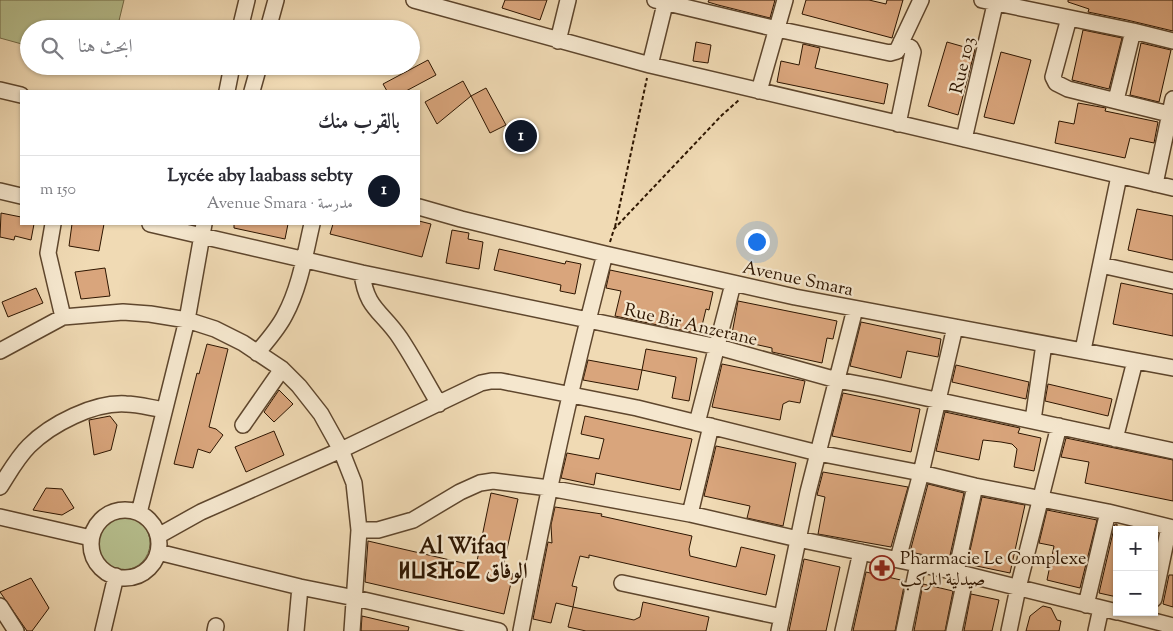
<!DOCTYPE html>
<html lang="ar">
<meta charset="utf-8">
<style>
body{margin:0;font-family:"Sorts Mill Goudy",Amiri,"Noto Sans Tifinagh",serif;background:#f7f7f7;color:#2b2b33;direction:rtl}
.controls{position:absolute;right:15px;bottom:15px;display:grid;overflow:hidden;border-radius:0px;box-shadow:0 1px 4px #0004}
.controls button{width:45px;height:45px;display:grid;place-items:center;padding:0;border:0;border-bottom:1px solid #e1e1e2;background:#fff;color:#2b2b33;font:25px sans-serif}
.you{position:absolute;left:756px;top:241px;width:18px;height:18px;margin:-12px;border:4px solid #fff;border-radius:50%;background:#1a73e8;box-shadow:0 0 0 8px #1a73e833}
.badge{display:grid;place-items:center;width:32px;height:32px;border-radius:50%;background:#111827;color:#fff;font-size:16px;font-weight:700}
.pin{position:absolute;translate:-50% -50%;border:2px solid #fff;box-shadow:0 1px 5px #0006}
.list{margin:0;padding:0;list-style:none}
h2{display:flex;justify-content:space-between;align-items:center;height:65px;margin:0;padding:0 20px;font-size:21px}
h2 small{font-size:16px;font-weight:400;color:#7c7c81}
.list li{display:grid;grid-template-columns:32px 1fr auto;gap:15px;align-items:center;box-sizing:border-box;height:70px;padding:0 20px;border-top:1px solid #e1e1e2}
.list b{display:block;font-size:19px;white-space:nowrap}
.list p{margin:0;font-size:16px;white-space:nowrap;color:#7c7c81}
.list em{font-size:16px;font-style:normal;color:#7c7c81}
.icon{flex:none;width:28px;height:28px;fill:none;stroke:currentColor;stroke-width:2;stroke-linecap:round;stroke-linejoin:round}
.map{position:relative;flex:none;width:1173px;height:631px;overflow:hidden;direction:ltr}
.search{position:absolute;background:#fff;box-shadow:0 1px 4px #0004;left:20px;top:20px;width:400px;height:55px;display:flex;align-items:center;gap:12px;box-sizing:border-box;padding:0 18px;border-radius:28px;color:#7c7c81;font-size:19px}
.panel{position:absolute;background:#fff;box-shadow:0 1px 4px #0004;left:20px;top:90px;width:400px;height:135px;border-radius:0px;direction:rtl}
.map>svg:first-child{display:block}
.green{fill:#b7c08f;stroke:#726a48}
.building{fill:#d9a57c;stroke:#2d1500}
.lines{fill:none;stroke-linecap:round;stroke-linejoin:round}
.minor-casing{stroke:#5e462d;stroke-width:18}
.path{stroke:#2d1500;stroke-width:2;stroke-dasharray:4 2.5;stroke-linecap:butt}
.minor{stroke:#f5e7ce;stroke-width:15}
.labels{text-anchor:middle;stroke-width:4.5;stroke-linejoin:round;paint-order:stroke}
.street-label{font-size:18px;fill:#2d1500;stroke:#f5e7ce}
.poi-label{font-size:18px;fill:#2d1500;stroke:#f5e7ce;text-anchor:start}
.district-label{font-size:22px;font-weight:bold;fill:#2d1500;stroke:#f5e7ce}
</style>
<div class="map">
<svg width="1173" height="631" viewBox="0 0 1173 631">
<rect width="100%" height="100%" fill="#f0dab4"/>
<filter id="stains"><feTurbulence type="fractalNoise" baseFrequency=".004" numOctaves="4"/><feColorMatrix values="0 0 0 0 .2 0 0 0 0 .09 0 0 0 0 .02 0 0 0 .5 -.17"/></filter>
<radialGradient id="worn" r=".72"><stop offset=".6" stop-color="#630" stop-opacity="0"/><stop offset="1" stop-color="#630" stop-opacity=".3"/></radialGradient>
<path class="green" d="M0 0H124L117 29H29V46L0 38Z
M96 543a27 27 0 1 1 54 0a27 27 0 1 1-54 0Z"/>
<path class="building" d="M505 0H547L540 20 502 8Z
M709 0H775L770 18 718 5 708 2Z
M806 0H869L886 4 887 0H903L892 38 802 14Z
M1068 0H1173V31L1127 20 1088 12 1089 9 1068 2Z
M1083 30 1122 38 1109 89 1072 80Z
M696 42 711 45 708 63 693 61Z
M947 42 975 50 958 115 928 106Z
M1141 43 1171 50 1159 102 1130 95Z
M803 44 820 48 815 68 888 84 884 104 777 82 781 61 799 65Z
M1001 52 1031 60 1014 124 984 117Z
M428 60 436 75 406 91H387L383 84Z
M463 81 471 96 437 124 425 102Z
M486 88 506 125 490 133 471 96Z
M1078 103 1106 108 1105 111 1158 122 1154 143 1130 138 1125 158 1055 143 1059 121 1074 124Z
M1137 209 1173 216V260L1128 250Z
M1 213 21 217V224H34L31 240 15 236 14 240 0 237Z
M419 221 431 224 422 257 330 234 333 224H419Z
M72 224H104L99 251 69 246Z
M234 224H288L285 239 234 228Z
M452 230 469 233 468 239 483 242 479 269 446 263Z
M499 249 565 264 566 261 581 264 575 294 560 291 561 285 494 270Z
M105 268 110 296 81 299 75 272Z
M610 270 713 292 709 310 706 309 700 334 615 316 621 291 606 288Z
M1121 283 1173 294V336L1113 324Z
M36 288 43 303 8 317 2 302Z
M738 301 837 321 833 339 827 338 822 363 772 352V348L731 339Z
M861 322 941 339 938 357 907 351 901 378 850 366Z
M207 344 228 349 209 427 216 429 223 435 210 453 198 449 193 468 174 464 197 373 199 374Z
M646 349 697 358 689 401 672 398 676 377 642 370Z
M588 360 642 370 638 390 583 380Z
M722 364 805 381 800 403 789 401 783 404 780 420 712 407Z
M956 365 1029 382 1026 399 952 382Z
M1048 384 1112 399 1108 416 1045 401Z
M279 390 293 404 274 422 264 412Z
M843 393 920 409 911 452 832 436Z
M945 412 1020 428 1018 433 1041 438 1034 471 1014 467 1017 449 1012 444 1001 442 983 440 979 460 936 451Z
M110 416 117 425 111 450 94 455 89 420Z
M585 416 692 439 680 490 596 473 594 485 561 478 567 453 599 459 604 439 581 434Z
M274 431 284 455 246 472 235 447Z
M1066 438 1173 460V501L1085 483 1089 462 1061 457Z
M716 446 796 463 783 526 747 518 750 506 704 496Z
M823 472 908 487 891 547 818 534 825 497 817 495Z
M928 484 964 493 949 560 910 552Z
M46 488 62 489 74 508 62 515 33 510Z
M491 493 518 499 502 572 513 574 504 614 365 582 368 541 476 566Z
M982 497 1025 505 1010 573 967 564Z
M555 507 602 514 601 516 692 536 689 549 690 556 736 567 741 547 775 555 766 595 589 555V558L580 556 572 586 577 587 573 607 556 603 551 623 533 619 548 542 552 543 551 525Z
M1047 510 1097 520 1080 588 1047 580 1054 546 1039 543Z
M1115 524H1117V597L1099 593Z
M804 559 840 567 826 631H789Z
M866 572 905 581 895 631H853Z
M1169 575H1173V607L1163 604Z
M31 578 49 608 32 631H27L0 592Z
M923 584 953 591 945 631H914Z
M971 594 999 600 992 631H964Z
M643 602 709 617 706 631H586L568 627 573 607 634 620 640 617Z
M1043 606 1051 608 1057 620 1061 621 1059 631H1026L1030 616 1040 608Z
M362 616 409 627 408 631H361Z"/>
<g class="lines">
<defs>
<path id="minor" d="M414 0 650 65 1173 188
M655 0 777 29 890 53 897 51 921 0
M982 0 1133 31 1173 41
M1069 18 1053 77 1056 83 1068 89 1173 115
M240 29 247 0
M268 29 276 0
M558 41 568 0
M650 65 666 0
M0 90 21 95
M227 91 232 66
M252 91 259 66
M759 91 785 0
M1116 100 1133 31
M898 124 913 52 911 48 901 42
M964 139 996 0
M1155 184 1173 99
M0 191 21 196
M419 207 461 219 605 254 795 297 1173 368
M53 224 48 253 63 317
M150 224 362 273 718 347 837 380 880 388 1173 451
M1101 265 1173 281
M362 273C366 309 382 311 400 338 414 359 426 382 439 404
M1083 350 1119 176
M0 351 63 317 123 312 150 314 187 320 215 329 243 343 282 369 299 386 321 414 341 450 354 483 359 530 352 631
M257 353C267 341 278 329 285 315 300 287 305 254 312 224
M1033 420 1044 344
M697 423 733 284
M243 425 282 369
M1115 439 1135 361
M0 487C9 473 17 458 29 446 51 424 94 402 126 404 138 404 151 408 164 410
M91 544a34 34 0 1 1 68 0a34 34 0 1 1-68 0Z
M139 513 187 320 204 224
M690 514 711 426
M0 517 91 538
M359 530H378L413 520 460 492 480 483 493 481 549 488 690 514 798 539 956 572 1117 612
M158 536 201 512 341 450 481 383 491 381H501L637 408 818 453 921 473 975 486 1108 512 1173 528
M158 552 300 587 355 598 499 631
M898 559 921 473 955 327
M956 572 975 486
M622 583 782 617
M1154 599 1169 527
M1086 605 1108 512
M0 606 16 631
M1119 612 1173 626
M103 631 116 576
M215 631 216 626
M296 631 300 587
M521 631C545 504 572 379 605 254
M779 631 808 492 855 309
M843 631 861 552
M904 631 918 564
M954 631 966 575
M1009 631 1018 588 1059 426
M1096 631 1101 608"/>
</defs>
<use href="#minor" class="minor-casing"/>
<path class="path" d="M615 227 647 78
M610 242 614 229 722 115 739 100"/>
<use href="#minor" class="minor"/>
</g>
<defs>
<symbol id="pharmacy-ring" viewBox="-11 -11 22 22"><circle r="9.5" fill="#f5e7ce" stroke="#8f2418" stroke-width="1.5"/><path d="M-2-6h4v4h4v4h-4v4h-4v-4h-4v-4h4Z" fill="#8f2418"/></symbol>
</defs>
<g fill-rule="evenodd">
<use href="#pharmacy-ring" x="868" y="554" width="28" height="28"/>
</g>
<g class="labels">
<g class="street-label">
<text transform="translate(962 65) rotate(-77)" y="6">Rue 103</text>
<text transform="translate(798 278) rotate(12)" y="6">Avenue Smara</text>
<text transform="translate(691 324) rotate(13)" y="6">Rue Bir Anzerane</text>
</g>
<g class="poi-label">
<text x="900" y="564">Pharmacie Le Complexe<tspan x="900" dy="21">صيدلية المركب</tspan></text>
</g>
<g class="district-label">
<text x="463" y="553">Al Wifaq<tspan x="463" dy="25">ⵍⵡⵉⴼⴰⵇ الوفاق</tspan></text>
</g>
</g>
<rect width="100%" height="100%" filter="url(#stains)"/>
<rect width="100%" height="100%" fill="url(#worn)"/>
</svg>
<div class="controls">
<button>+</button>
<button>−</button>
</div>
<div class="you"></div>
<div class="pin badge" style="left:521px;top:136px">1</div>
<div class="search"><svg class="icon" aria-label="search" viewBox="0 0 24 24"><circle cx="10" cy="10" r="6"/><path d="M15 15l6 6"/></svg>ابحث هنا</div>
<section class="panel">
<h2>بالقرب منك<small></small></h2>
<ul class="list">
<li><span class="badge">1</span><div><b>Lycée aby laabass sebty</b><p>مدرسة · Avenue Smara</p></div><em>150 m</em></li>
</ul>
</section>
</div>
